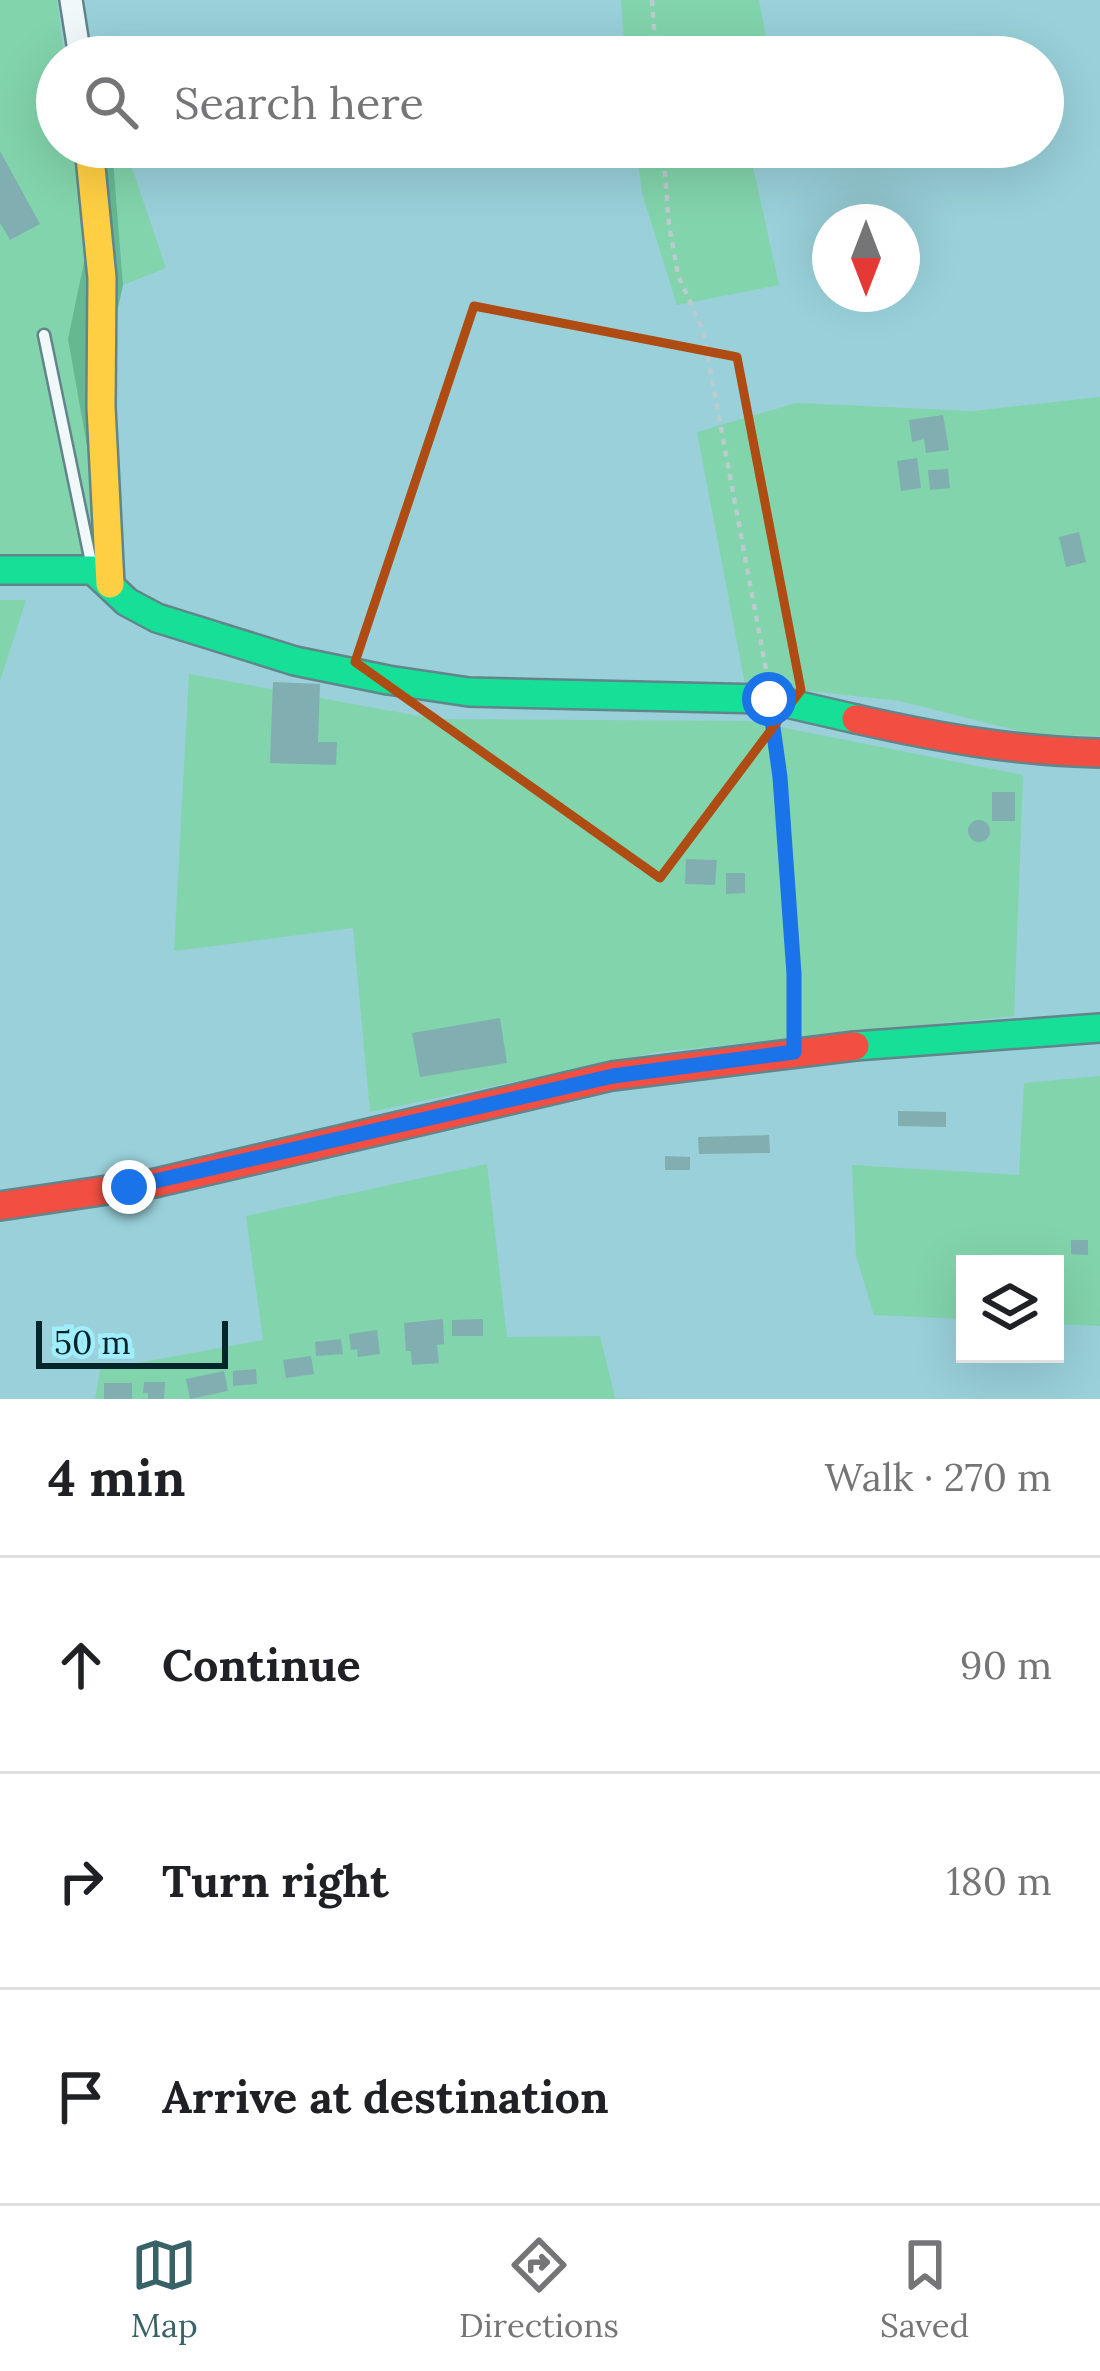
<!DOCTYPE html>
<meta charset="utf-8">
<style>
body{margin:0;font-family:Lora,serif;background:#f6f6f6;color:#202124}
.controls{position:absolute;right:36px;bottom:36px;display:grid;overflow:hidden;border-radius:0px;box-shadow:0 12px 48px #0002}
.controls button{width:108px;height:108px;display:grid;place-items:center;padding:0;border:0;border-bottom:3px solid #e0e0e0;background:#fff;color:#202124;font:60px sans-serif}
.compass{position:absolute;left:812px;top:204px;width:108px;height:108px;border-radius:50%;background:#fff;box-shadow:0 12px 48px #0002;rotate:180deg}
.scale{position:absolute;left:36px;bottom:30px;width:192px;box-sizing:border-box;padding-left:12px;border:6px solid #04262b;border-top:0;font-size:33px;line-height:42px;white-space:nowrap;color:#04262b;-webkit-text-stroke:9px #a0eefb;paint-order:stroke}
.stop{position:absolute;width:36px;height:36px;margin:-27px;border:9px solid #1a73e8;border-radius:50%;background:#fff}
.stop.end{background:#1a73e8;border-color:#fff;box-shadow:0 3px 12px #0008}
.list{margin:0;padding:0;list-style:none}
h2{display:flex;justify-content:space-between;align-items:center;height:156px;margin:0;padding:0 48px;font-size:51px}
h2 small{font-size:39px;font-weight:400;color:#757577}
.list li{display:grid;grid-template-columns:78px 1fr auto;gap:36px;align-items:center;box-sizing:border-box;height:216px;padding:0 48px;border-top:3px solid #e0e0e0}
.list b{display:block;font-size:45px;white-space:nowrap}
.list em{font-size:39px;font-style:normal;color:#757577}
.icon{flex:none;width:66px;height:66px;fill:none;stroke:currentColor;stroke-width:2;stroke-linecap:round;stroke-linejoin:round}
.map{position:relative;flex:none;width:1100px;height:1399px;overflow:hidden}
.search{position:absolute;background:#fff;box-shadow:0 12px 48px #0002;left:36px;right:36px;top:36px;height:132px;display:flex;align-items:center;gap:30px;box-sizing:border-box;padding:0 42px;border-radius:66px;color:#757577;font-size:45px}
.sheet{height:804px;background:#fff}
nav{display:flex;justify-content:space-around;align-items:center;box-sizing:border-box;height:168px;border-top:3px solid #e0e0e0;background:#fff;font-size:33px;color:#757577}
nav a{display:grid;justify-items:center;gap:6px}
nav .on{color:#386268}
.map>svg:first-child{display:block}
.green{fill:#82d4ac}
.forest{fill:#65b892}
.building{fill:#81aeb1}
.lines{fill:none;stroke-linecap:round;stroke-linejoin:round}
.lane-casing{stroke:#61858a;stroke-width:15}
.street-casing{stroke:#61858a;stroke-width:26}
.fast-casing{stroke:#61858a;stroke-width:32}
.slow-casing{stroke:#61858a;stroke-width:32}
.jam-casing{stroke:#61858a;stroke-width:32}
.path{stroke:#bbccce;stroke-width:4.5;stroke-dasharray:6 6;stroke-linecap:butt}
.lane{stroke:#f0f8f9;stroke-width:10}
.street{stroke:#f0f8f9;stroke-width:21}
.fast{stroke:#16e098;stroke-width:27}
.slow{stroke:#ffcf43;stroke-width:27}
.jam{stroke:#f24e42;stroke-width:27}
.route{stroke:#1a73e8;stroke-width:15}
.marked{fill:none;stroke:#af4c14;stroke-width:9;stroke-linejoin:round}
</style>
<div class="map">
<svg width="1100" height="1399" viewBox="0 0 1100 1399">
<rect width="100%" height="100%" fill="#99d0d9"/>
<path class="green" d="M0 0H57L64 57H57V147H74L86 253 107 559 0 557Z
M621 0H759L770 57H625Z
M112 147H125L166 268 123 285Z
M636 147H767L753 167 779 285 677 305 642 193Z
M1100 397V736L1031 734 900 701 745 684 697 432 796 403 973 411Z
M0 600H26L0 681Z
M189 674 435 719 749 721 1023 775 1014 1016 657 1052 370 1112 353 928 174 951Z
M1100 1076V1326L1055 1324V1264H965V1319L874 1315 856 1255 852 1165 1019 1175 1024 1083Z
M487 1164 507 1337 600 1336 615 1398 642 1399H95L100 1370 263 1340 246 1216Z"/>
<path class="forest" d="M74 147H112L123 285 103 376 107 559 68 339 86 253Z"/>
<path class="building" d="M0 151 40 224 10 240 0 223Z
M943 415 949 450 926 453 924 439 912 442 909 420Z
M917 458 921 488 901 491 897 461Z
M948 469 950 488 930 490 928 470Z
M1079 532 1086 562 1066 567 1059 537Z
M273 682 320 684 318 742H337L336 765 270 763Z
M992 792H1015V821H992Z
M968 831a11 11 0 1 1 22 0a11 11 0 1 1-22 0Z
M686 859 717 860 715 885 685 884Z
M726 873H745V893L726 894Z
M500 1018 507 1063 420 1077 412 1033Z
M898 1111 946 1112V1127L898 1126Z
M769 1135 770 1153 699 1154 698 1137Z
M665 1156 690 1157V1170H665Z
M1071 1240H1088V1255L1071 1254Z
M443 1319 444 1344 437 1345 439 1363 412 1365 411 1351H406L404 1323Z
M483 1319V1336H452V1320Z
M377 1330 380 1354 358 1357 357 1349 351 1350 349 1334Z
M341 1339 343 1354 316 1356 315 1342Z
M311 1356 314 1374 286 1378 283 1360Z
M256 1369 257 1384 233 1386V1371Z
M224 1371 228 1391 190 1399 186 1379Z
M144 1382H165L164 1399H148V1393H143Z
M104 1383H132V1399H104Z"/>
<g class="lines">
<defs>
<path id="lane" d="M44 335 92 567"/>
<path id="street" d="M71 0 80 57"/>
<path id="fast" d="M0 570H93L127 602 157 618 295 661 388 680 469 692 769 699 856 719
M855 1046 1100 1028"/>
<path id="slow" d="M89 147 102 278 101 407 110 584"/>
<path id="jam" d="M856 719C940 738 1014 751 1100 753
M0 1206 155 1183 612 1076 855 1046"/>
</defs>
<use href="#lane" class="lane-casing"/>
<use href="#street" class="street-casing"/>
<use href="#fast" class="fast-casing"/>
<use href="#slow" class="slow-casing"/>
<use href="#jam" class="jam-casing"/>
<path class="path" d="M652 0 656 57
M663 147 669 225 678 275 703 331 766 670
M773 729 794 974 791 1022"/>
<use href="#lane" class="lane"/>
<use href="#street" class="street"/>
<use href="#fast" class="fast"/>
<use href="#slow" class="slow"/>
<use href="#jam" class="jam"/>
</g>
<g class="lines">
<path class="route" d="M129 1187 613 1076 794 1052V974L780 777 769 699"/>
</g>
<path class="marked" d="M474 306 737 357 801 690 660 878 355 662Z"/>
</svg>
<div class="controls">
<button><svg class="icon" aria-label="layers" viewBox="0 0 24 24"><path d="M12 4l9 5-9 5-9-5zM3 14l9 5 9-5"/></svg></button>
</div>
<svg class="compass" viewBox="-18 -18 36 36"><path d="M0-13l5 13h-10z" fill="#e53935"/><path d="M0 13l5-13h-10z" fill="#757577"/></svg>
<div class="scale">50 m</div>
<div class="stop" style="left:769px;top:699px"></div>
<div class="stop end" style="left:129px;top:1187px"></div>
<div class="search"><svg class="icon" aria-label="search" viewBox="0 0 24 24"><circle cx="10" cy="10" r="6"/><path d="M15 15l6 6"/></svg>Search here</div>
</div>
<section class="sheet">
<h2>4 min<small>Walk · 270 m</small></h2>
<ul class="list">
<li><svg class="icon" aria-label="ahead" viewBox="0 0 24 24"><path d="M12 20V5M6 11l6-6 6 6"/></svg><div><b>Continue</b></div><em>90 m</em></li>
<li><svg class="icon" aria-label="right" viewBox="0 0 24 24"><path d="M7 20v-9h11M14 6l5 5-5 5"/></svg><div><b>Turn right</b></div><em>180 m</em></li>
<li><svg class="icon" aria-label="arrive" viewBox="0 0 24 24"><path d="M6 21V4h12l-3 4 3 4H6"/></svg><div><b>Arrive at destination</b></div></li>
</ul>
</section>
<nav>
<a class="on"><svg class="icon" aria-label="map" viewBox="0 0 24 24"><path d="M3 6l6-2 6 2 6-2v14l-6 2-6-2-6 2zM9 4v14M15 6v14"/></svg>Map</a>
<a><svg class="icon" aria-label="directions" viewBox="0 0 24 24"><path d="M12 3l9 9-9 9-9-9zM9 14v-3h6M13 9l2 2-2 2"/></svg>Directions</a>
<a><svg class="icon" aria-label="saved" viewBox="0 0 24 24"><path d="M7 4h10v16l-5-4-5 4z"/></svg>Saved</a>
</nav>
